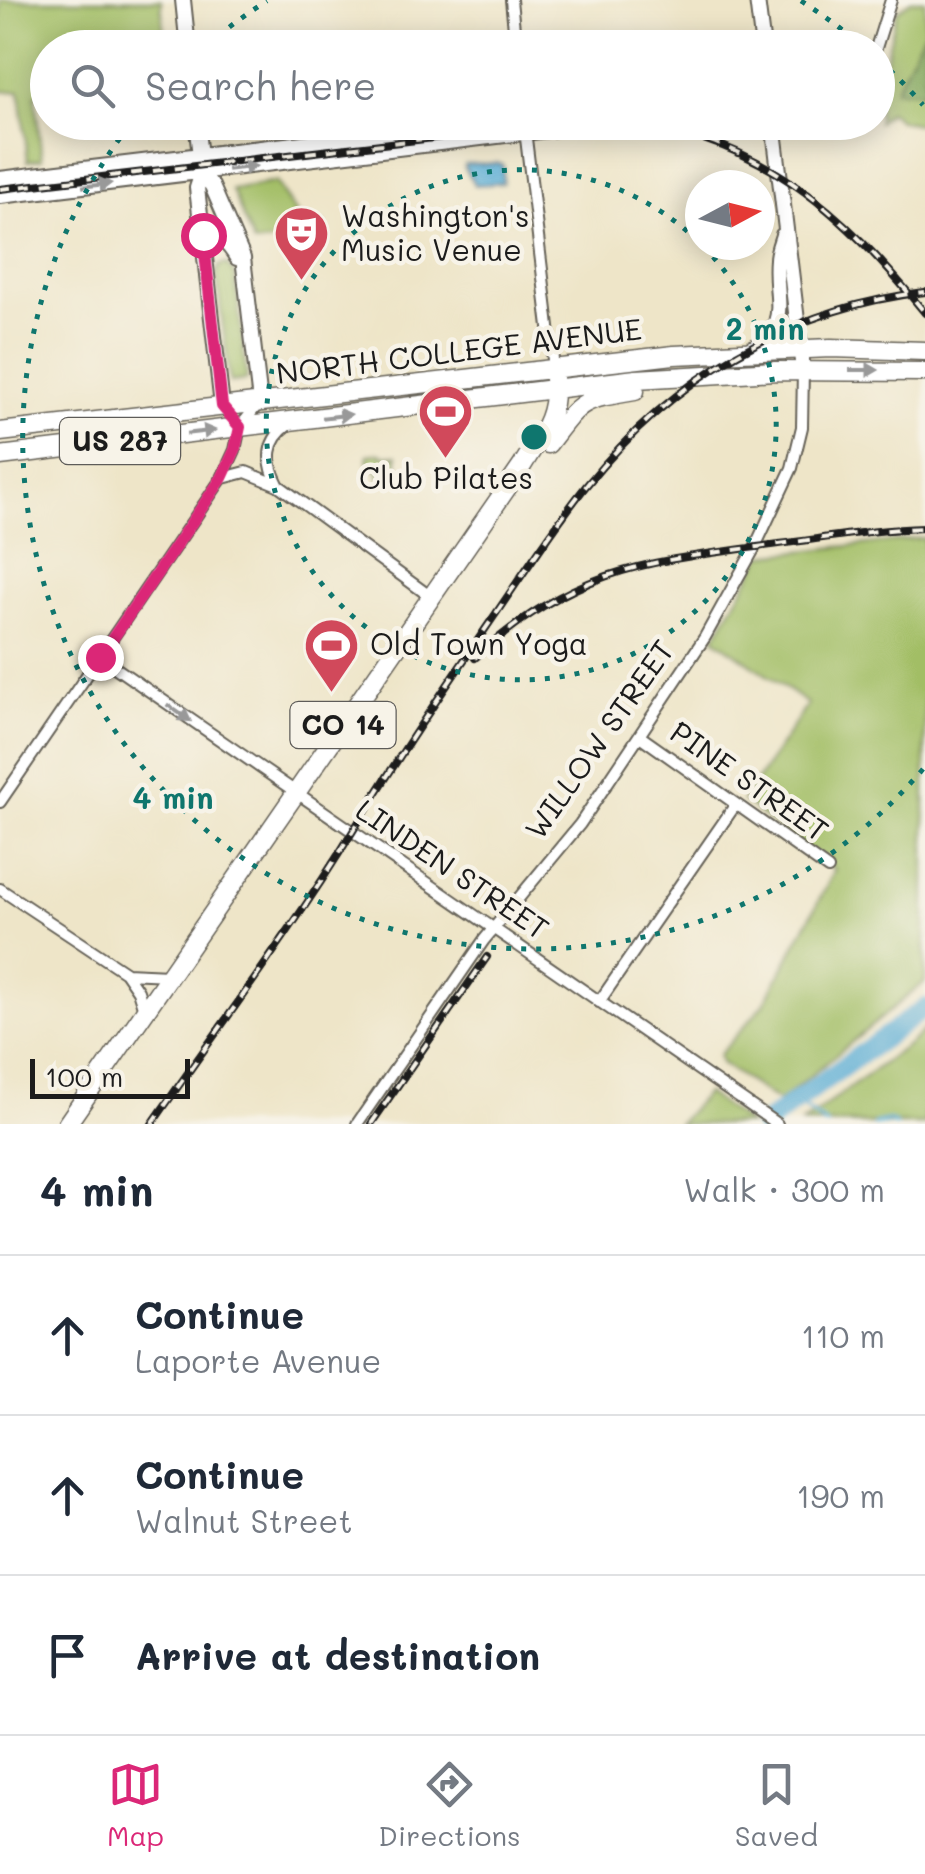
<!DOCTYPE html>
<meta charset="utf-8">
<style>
body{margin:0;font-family:Mali,sans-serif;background:#f2f2f3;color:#1f2937}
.compass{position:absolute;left:685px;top:170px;width:90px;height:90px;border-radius:50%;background:#fff;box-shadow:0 5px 25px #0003;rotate:83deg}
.scale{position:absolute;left:30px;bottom:25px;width:160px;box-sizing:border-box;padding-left:10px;border:5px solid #1c1c1c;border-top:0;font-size:28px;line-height:35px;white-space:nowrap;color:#1c1c1c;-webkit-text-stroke:8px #f7f3e8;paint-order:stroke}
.stop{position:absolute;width:30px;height:30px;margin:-22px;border:8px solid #db2777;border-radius:50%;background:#fff}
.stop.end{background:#db2777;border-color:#fff;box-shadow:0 2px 10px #0008}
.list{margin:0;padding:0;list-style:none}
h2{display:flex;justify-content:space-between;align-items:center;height:130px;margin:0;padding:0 40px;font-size:42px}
h2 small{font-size:32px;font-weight:400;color:#747a83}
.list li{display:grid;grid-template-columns:65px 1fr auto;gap:30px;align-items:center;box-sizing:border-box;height:160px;padding:0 40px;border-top:2px solid #e0e1e3}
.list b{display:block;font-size:38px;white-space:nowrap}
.list p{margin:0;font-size:32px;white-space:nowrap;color:#747a83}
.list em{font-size:32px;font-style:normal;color:#747a83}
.icon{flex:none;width:55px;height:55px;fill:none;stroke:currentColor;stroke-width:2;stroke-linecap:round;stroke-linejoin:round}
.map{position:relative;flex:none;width:925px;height:1124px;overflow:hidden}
.search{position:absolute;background:#fff;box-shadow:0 5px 25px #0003;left:30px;right:30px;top:30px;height:110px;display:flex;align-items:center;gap:25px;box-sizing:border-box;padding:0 35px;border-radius:55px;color:#747a83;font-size:38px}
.sheet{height:610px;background:#fff}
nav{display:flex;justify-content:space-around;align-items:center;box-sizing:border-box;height:140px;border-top:2px solid #e0e1e3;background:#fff;font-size:28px;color:#747a83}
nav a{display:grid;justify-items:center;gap:5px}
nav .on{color:#db2777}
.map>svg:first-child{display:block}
.green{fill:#a2be65;stroke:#5f6d40;stroke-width:2.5}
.forest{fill:#81a55a;stroke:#4e603b;stroke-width:2.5}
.water{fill:#58acd4;stroke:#3a6478;stroke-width:2.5}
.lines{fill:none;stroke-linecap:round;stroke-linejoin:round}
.stream{stroke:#58acd4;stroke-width:4}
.river{stroke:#58acd4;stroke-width:20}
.street-casing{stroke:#666258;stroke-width:14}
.secondary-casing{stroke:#666258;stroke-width:18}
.highway-casing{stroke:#666258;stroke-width:21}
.street{stroke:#fff;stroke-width:10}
.secondary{stroke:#fff;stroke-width:14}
.highway{stroke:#fff;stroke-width:18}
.rail-casing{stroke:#1c1c1c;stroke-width:8}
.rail{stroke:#f7f3e8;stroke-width:4;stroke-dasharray:11;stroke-linecap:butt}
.oneway{fill:#999}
.route{stroke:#db2777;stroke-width:12}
.ring{fill:none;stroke:#0f766e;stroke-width:5;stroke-dasharray:5 10}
.labels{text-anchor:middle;stroke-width:9;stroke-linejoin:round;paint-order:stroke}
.shield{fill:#f7f3e8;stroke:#5e5c59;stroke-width:2.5}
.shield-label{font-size:28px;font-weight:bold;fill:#1c1c1c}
.poi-label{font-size:30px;fill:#1c1c1c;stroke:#f7f3e8;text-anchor:start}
.street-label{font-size:30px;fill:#1c1c1c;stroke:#f7f3e8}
.centre{fill:#0f766e;stroke:#f7f3e8;stroke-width:5}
.ring-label{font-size:30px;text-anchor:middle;font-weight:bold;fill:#0f766e;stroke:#f7f3e8;stroke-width:9;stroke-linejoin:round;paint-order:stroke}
</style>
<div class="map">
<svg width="925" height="1124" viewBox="0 0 925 1124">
<rect width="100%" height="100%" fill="#f7f3e8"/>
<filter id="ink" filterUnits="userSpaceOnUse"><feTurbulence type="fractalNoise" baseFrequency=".01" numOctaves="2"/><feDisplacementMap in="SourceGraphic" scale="20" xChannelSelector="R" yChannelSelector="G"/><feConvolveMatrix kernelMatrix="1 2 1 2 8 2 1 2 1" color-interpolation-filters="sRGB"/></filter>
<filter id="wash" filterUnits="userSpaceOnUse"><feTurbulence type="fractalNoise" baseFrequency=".0048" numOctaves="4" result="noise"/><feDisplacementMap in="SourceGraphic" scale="40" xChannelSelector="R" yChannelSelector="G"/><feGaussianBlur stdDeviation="2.25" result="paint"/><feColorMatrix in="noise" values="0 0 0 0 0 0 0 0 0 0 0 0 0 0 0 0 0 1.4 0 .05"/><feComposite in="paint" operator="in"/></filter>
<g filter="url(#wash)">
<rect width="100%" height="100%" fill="#eee5c8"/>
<path class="green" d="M0 0H161L164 36C130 53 85 48 48 48 48 65 41 78 41 94L35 95 42 159 28 161 20 91 0 92Z
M912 0H925V126L899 120 889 112 878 122V71L885 61 897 11Z
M276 182C289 203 296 225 323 224L325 236 254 244 232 190Z
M227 264 235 275 247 380 230 382 216 272 220 265Z
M381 453 384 456 397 455 400 481 381 483 379 472 369 465 368 455Z
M925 538V982L779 1102 721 1063 719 1055 764 1004 835 870 743 801 808 704 714 638 763 555Z
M925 1029V1124L802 1123 909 1044Z
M706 1093 749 1124H678Z"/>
<path class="forest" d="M925 30V92L895 90Z"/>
<path class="water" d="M498 163 503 166V183L475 185 464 167 465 164Z"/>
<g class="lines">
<path class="stream" d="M796 1101 826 1124
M875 1124 889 1121 895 1124"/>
<path class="river" d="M764 1124 925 1008"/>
</g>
</g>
<g filter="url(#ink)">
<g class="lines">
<defs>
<path id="street" d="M511 0 516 48
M876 48 891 0
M524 122 554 368
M223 478 246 472 278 485 431 597
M278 484C266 461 266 441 288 425
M100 657 777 1124
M641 737 828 869
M0 802 222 478 235 450 240 427 259 403
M0 889 125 972 138 991 144 1010
M126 973 169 975
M599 1002 736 804
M357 1124 484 940 580 824 705 637 755 547 792 468 802 427 803 370"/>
<path id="secondary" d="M183 0 188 48
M757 0 763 48
M196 122 202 173 197 188 222 406
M773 122 803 370
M202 173 212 186 243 258 260 402
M0 179 478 122
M0 196 614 122
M203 235C220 234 229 244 237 258
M748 351C794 324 773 301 777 259 777 251 781 242 783 235"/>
<path id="highway" d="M0 432 674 355 831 348 925 351
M548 444C582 400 579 400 635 391
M0 456 636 379 775 371 925 372
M67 1124 522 466C541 434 557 418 554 378"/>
</defs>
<use href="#street" class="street-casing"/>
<use href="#secondary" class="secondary-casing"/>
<use href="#highway" class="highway-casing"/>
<use href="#street" class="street"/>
<use href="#secondary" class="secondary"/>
<use href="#highway" class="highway"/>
<defs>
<path id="rail" d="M624 122C759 136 843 211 925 313
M0 189 569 122
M475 658C579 565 647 562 779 544 827 538 876 529 925 528
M152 1124C219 1027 292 931 353 831 399 755 449 682 499 609 527 568 555 525 586 486 672 379 788 308 925 292
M371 1124 487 957"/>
</defs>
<use href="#rail" class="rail-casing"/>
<use href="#rail" class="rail"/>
</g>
<defs><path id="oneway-solid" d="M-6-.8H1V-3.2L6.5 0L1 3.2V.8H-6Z" transform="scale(2.5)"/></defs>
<g class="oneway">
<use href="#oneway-solid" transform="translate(242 168) rotate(-7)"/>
<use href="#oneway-solid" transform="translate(97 185) rotate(-7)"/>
<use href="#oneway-solid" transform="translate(864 370)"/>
<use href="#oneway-solid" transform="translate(337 416) rotate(-7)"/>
<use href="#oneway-solid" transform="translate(201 432) rotate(-7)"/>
<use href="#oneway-solid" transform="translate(179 713) rotate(35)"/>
</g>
</g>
<g class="lines" filter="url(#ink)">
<path class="route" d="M100 657 222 478 235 450 240 427 222 406 203 235"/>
</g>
<g class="ring">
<path d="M703 246A255 255 0 1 1 700 243"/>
<path d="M923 769A511 511 0 0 1 129 126M206 46A511 511 0 0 1 267 1M801 1A511 511 0 0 1 862 46M879 60A511 511 0 0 1 923 105"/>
</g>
<defs>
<symbol id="theatre-pin" viewBox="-11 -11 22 30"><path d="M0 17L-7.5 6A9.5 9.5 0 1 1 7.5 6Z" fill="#d1495b" stroke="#f7f3e8"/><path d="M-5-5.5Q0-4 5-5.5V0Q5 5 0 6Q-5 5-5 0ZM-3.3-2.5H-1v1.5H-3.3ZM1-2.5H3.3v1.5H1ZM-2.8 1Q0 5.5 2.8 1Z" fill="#fff"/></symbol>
<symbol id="stadium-pin" viewBox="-11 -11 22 30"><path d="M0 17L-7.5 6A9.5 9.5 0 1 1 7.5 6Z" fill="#d1495b" stroke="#f7f3e8"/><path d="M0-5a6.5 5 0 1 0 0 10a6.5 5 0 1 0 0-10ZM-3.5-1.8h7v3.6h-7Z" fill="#fff"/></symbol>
</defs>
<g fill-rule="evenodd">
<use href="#theatre-pin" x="270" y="202" width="63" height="86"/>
<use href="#stadium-pin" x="414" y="380" width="63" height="86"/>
<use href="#stadium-pin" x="300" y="614" width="63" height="86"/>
</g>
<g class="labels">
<g class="shield">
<rect x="60" y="418" width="120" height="46" rx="8"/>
<rect x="290.5" y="702" width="105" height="46" rx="8"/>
</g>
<g class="shield-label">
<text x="120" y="451">US 287</text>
<text x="343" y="735">CO 14</text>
</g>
<g class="poi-label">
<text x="341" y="227">Washington's<tspan x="341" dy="34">Music Venue</tspan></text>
<text x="446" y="489" text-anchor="middle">Club Pilates</text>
<text x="370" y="655">Old Town Yoga</text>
</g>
<g class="street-label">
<text transform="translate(459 352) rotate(-7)" y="10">NORTH COLLEGE AVENUE</text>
<text transform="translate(600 740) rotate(-55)" y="10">WILLOW STREET</text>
<text transform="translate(749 782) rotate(35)" y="10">PINE STREET</text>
<text transform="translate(452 870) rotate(34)" y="10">LINDEN STREET</text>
</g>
</g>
<circle cx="534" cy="437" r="15" class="centre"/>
<g class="ring-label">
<text x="765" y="340">2 min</text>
<text x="173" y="809">4 min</text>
</g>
</svg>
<svg class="compass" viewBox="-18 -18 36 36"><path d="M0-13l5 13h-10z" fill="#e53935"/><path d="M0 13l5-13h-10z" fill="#747a83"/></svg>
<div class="scale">100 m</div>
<div class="stop" style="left:203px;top:235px"></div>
<div class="stop end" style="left:100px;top:657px"></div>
<div class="search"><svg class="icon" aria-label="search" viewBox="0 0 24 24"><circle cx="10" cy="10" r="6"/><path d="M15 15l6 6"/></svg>Search here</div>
</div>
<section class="sheet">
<h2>4 min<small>Walk · 300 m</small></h2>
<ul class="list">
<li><svg class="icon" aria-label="ahead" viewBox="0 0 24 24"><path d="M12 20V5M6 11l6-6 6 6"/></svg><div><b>Continue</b><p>Laporte Avenue</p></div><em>110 m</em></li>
<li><svg class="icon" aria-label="ahead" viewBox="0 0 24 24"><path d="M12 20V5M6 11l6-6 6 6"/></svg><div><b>Continue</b><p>Walnut Street</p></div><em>190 m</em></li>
<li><svg class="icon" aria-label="arrive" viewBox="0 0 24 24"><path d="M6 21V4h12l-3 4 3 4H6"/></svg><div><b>Arrive at destination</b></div></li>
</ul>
</section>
<nav>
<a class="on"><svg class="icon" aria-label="map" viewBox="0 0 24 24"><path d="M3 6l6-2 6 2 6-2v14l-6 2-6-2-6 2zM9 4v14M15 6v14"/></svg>Map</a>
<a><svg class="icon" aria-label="directions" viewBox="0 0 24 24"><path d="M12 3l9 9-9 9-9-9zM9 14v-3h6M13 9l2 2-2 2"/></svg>Directions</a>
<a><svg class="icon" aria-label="saved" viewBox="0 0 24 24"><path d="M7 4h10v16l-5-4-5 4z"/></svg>Saved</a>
</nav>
